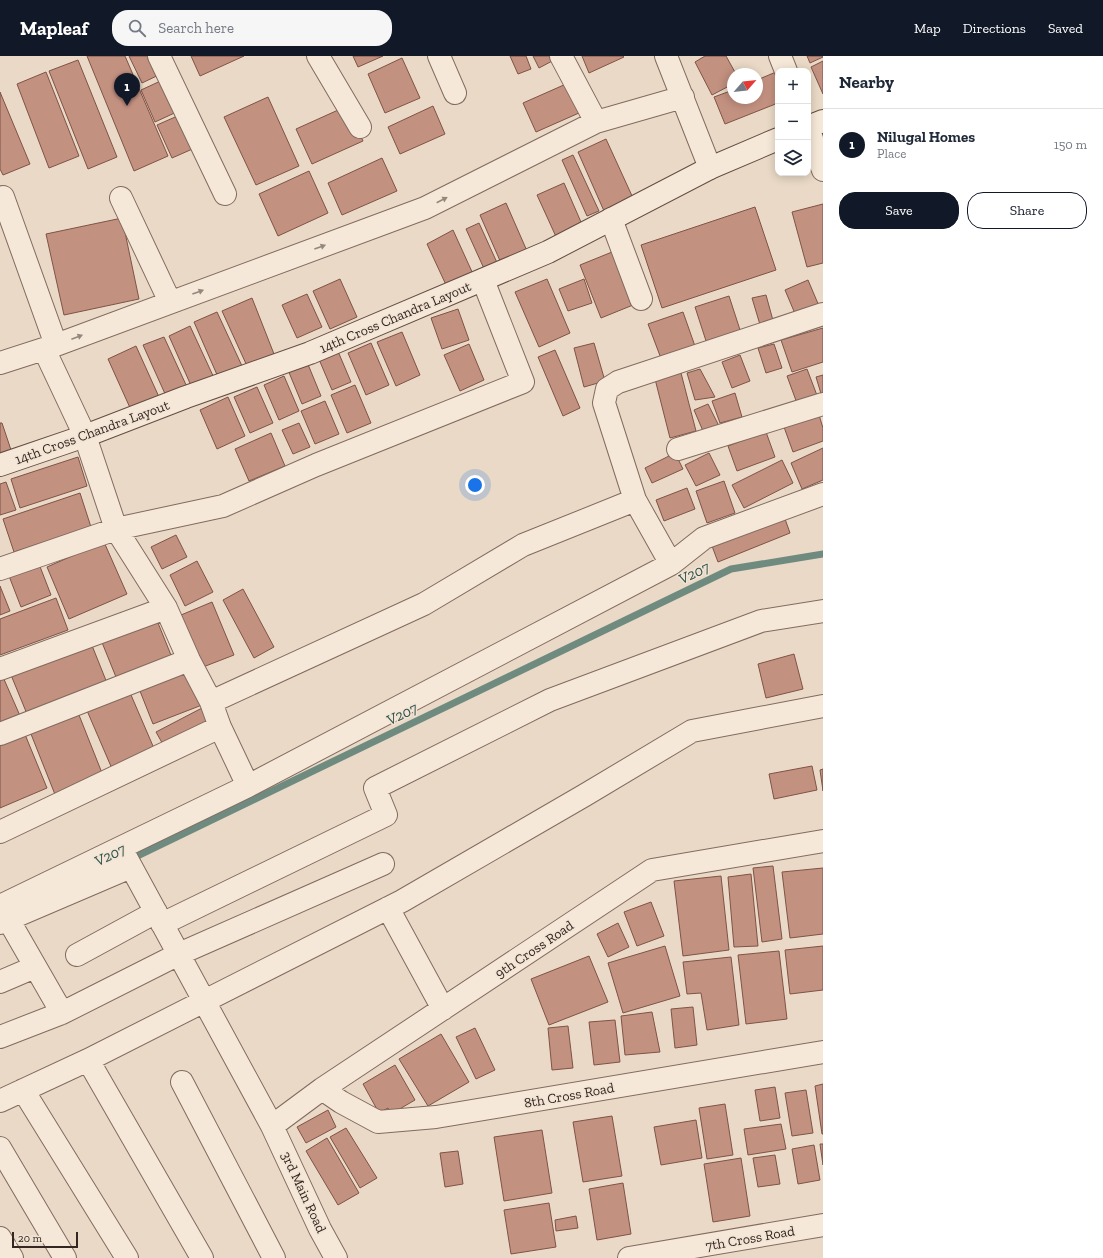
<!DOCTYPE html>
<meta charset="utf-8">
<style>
body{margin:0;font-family:"Zilla Slab",serif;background:#f6f6f7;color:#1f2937}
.controls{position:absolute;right:12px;top:12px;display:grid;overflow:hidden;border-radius:8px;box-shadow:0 2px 10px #0003}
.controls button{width:36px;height:36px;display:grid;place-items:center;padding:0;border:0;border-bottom:1px solid #e0e1e3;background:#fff;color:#1f2937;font:20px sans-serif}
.compass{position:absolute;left:727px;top:12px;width:36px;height:36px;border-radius:50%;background:#fff;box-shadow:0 2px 10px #0003;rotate:62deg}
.scale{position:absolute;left:12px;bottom:10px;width:66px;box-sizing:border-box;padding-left:4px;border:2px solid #342620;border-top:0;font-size:11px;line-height:14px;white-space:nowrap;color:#342620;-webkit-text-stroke:3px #f1e4d4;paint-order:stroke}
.you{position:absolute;left:475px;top:429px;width:14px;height:14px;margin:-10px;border:3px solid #fff;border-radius:50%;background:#1a73e8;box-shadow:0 0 0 6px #1a73e833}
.badge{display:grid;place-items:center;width:26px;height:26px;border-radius:50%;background:#111827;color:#fff;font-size:13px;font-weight:700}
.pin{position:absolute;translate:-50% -33px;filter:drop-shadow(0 1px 2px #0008)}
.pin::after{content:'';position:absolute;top:21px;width:14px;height:12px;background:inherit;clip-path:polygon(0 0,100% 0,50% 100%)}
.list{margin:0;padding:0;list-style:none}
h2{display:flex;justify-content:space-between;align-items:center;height:52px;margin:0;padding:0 16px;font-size:17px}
h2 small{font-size:13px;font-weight:400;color:#747a83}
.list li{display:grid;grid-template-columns:26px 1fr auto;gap:12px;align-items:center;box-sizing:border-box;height:72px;padding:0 16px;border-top:1px solid #e0e1e3}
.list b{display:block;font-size:15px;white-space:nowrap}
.list p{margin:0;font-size:13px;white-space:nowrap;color:#747a83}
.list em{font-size:13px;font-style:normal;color:#747a83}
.actions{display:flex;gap:8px;padding:12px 16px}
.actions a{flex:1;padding:9px 0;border:1px solid #111827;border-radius:16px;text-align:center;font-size:14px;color:#111827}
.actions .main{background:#111827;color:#fff}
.icon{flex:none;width:22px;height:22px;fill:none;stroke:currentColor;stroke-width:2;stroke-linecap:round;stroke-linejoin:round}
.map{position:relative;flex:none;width:823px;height:1202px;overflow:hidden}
header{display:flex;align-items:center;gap:24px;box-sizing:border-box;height:56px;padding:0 20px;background:#111827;color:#fff}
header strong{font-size:19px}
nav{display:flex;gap:22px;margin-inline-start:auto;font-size:14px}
.search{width:280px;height:36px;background:#f6f6f7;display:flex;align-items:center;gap:10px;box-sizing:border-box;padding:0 14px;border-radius:16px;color:#747a83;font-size:15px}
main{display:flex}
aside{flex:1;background:#fff}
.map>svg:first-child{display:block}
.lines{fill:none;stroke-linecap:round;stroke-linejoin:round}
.stream{stroke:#6f8a7f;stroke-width:7}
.building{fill:#c39180;stroke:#7f5346}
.minor-casing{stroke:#826b5e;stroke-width:24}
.secondary-casing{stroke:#644d41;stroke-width:24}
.minor{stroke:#f5e8d8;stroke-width:22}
.secondary{stroke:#f5e8d8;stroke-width:22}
.oneway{fill:#94877c}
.labels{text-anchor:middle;stroke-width:3;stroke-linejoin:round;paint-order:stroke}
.street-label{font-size:14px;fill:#342620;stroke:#f1e4d4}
.water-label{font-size:15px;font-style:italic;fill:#31524b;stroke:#f1e4d4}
</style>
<header>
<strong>Mapleaf</strong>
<div class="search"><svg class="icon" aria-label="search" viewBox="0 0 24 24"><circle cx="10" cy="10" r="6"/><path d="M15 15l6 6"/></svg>Search here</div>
<nav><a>Map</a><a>Directions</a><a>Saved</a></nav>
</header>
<main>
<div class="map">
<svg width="823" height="1202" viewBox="0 0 823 1202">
<rect width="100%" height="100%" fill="#e9d9c6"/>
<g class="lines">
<path class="stream" d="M129 804 731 513 823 498"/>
</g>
<path class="building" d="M87 0H125L168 100 134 115Z
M129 0H158L165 16 142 27Z
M191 0H244L200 20Z
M353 0H383L358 11Z
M510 0H526L531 13 518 18Z
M533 0H555L556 3 539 12Z
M582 0H623L624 1 589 17Z
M705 0H726L736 18H733V28L712 39 695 6Z
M807 0H823V1L810 7Z
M402 2 420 42 385 57 368 18Z
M78 4 117 101 88 113 49 15Z
M823 5V38L811 11Z
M46 16 79 100 49 112 17 28Z
M776 16 778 22V47L725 68 714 41 733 34V42H757V24Z
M167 22 181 54 155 66 141 34Z
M566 28 579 57 536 76 523 47Z
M0 36 30 108 3 119 0 113Z
M268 41 299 110 256 129 224 61Z
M347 50 363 85 312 108 296 73Z
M433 50 445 78 400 98 388 71Z
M182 58 197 91 172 102 157 69Z
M606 83 633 142 604 155 578 96Z
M573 99 599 155 587 160 562 104Z
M382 102 397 135 342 159 328 127Z
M309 115 328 157 278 180 259 138Z
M564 127 584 173 558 185 537 139Z
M506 147 527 195 501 207 480 159Z
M823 148V207L807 211 792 156Z
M755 151 776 214 662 252 641 189Z
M122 162 139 243 64 259 46 178Z
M479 167 499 211 486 217 466 173Z
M453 174 473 218 447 231 427 188Z
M617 194 638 247 601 262 580 209Z
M340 223 357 261 330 273 313 235Z
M547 223 570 277 539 291 515 236Z
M584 223 592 247 568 255 559 233Z
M808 224 819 250 796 260 785 234Z
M307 238 322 271 297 282 282 249Z
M766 239 774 268 761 272 752 242Z
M729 240 742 280 708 291 695 251Z
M252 242 274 298 247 310 222 255Z
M458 253 469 284 442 293 431 262Z
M217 256 242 310 218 321 194 266Z
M683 256 696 293 662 305 648 268Z
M190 270 215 324 193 334 169 280Z
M823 272V306L792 316 781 284Z
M402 276 420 319 396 330 377 286Z
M164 281 187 331 166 340 143 289Z
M371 287 389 329 366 339 348 297Z
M594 287 605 325 584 331 574 292Z
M469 288 484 324 460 335 444 299Z
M774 288 782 312 766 317 758 292Z
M136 290 159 341 131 354 108 303Z
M337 293 351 326 332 334 318 301Z
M555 294 580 352 563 360 538 301Z
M740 299 750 325 732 332 722 306Z
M307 306 321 340 302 348 288 314Z
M700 313 715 341 695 344 687 317Z
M807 313 818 342 798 350 787 320Z
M681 317 696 375 670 382 655 323Z
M823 319V340L822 341 816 321Z
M284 320 299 355 279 364 264 329Z
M355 329 371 367 347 377 331 339Z
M257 331 273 367 250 377 234 341Z
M735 337 742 361 720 367 712 345Z
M228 341 245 380 217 393 200 354Z
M325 345 339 378 315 388 301 355Z
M708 348 719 370 703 375 694 354Z
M819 359 823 372V385L793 396 784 371Z
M0 367H2L13 400 0 404Z
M299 367 310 391 293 398 282 374Z
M766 376 775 401 737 415 728 390Z
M271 377 285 410 249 425 235 393Z
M823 392V424L802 433 791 407Z
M675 397 683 413 652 427 645 412Z
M709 397 720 419 696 430 685 409Z
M78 401 87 430 20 452 11 423Z
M782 404 793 427 744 452 732 429Z
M724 425 735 457 707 467 696 435Z
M6 426 16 454 0 459V428Z
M687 432 695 453 664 465 656 444Z
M80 437 91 471 14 496 3 463Z
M784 460 790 477 718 506 712 490Z
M176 479 187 501 162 513 151 491Z
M104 486 127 538 69 563 47 511Z
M197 505 213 536 185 550 170 519Z
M39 508 51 539 21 551 9 520Z
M0 530 10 555 0 559Z
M243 533 274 591 254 602 223 544Z
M56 542 68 574 0 599V563Z
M212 546 234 599 203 611 181 559Z
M156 562 173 604 118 626 101 584Z
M91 587 107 627 27 658 11 619Z
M794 598 803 633 766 642 758 608Z
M187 611 202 649 153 668 138 630Z
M3 621 21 662 0 671V622Z
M128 632 156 697 113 715 85 650Z
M202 652 210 668 165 692 156 676Z
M77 654 104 722 56 741 29 673Z
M24 676 47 732 0 752V686Z
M812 710 817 734 774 743 769 718Z
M823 713V735L820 714Z
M773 810 782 883 762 886 753 812Z
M823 812V878L790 882 782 816Z
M751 818 758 890 734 891 728 821Z
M721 820 729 894 683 900 674 825Z
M651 846 664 880 637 890 624 856Z
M618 867 629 891 608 901 597 878Z
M665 890 680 940 623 957 608 907Z
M823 890V934L790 938 785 894Z
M779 895 787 963 746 968 738 899Z
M589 900 608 946 549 969 531 923Z
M731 901 739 969 707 974 701 937 687 938 683 906Z
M693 951 697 989 675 992 671 953Z
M652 956 660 996 625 999 621 960Z
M615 964 620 1006 594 1009 589 966Z
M568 970 573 1012 552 1014 548 972Z
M475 972 495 1014 476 1023 456 981Z
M441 978 469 1026 428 1050 399 1003Z
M395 1009 415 1044 391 1058 388 1052 379 1057 363 1028Z
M823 1028V1078H822L815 1030Z
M775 1031 780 1062 760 1065 755 1034Z
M806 1034 813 1077 792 1080 785 1037Z
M725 1048 733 1099 707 1103 699 1052Z
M328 1054 336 1071 306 1087 297 1071Z
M612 1060 622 1120 583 1126 573 1066Z
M696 1064 702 1102 661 1109 654 1071Z
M781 1068 786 1093 748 1099 744 1073Z
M346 1072 377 1122 360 1132 330 1081Z
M542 1074 552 1137 504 1145 494 1081Z
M327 1082 359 1137 338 1149 306 1095Z
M820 1088H823V1109Z
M814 1089 820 1124 798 1128 792 1093Z
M458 1095 463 1128 445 1131 440 1097Z
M775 1099 780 1128 758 1131 753 1102Z
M741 1102 750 1160 713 1166 704 1108Z
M623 1127 631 1178 597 1184 589 1133Z
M549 1147 556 1191 511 1198 504 1154Z
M576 1160 578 1172 556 1175 555 1164Z"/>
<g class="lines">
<defs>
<path id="minor" d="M159 0 225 138
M318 0 360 71
M439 0 455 37
M561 0 596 66
M666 0 710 112
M780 0 786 15
M808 72 823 114
M3 141 56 289
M121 142 170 246
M611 163 641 243
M44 293 85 380 116 473 166 552 189 604 211 646 220 671 248 730
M0 307 56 289 425 152 596 66 683 41
M678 393 823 348
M671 508 635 444 604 347 607 333 618 326 823 258
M0 513 116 473 223 450 316 409 523 326 483 224
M0 613 166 552
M211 646 424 548 523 489 635 444
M0 678 189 604
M0 776 220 671
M121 792 272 1070 320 1173 336 1202
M0 850 248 730 671 508 704 482 823 438
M388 852 443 953
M8 863 62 957
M0 867 131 811
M162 868 386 759 375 732 550 644 761 565 823 555
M77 899 156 856
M0 926 35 911
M0 981 62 957 179 898 383 808
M88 1004 202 1202
M182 1026 274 1202
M322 1033 341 1046 378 1066 436 1061 823 996
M23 1034 127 1202
M0 1045 88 1004 402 845 585 739 692 675 823 650
M272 1070 322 1033 652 814 823 785
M0 1092 65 1202
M0 1182 12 1202
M629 1202 823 1169"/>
<path id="secondary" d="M808 71 823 65
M0 409 85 380 186 341 310 297 548 196 710 112 778 83"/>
</defs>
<use href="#minor" class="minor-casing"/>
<use href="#secondary" class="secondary-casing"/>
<use href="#minor" class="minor"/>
<use href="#secondary" class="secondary"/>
</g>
<defs><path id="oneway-solid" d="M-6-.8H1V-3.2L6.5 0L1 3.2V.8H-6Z"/></defs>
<g class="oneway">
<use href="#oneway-solid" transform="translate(442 144) rotate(-27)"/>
<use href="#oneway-solid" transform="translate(320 191) rotate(-20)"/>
<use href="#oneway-solid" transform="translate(198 236) rotate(-20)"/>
<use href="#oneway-solid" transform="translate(77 281) rotate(-21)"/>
</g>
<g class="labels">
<g class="street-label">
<text transform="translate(395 261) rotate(-23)" y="5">14th Cross Chandra Layout</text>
<text transform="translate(92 376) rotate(-20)" y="5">14th Cross Chandra Layout</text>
<text transform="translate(534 893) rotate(-34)" y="5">9th Cross Road</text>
<text transform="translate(569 1039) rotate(-10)" y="5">8th Cross Road</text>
<text transform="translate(304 1136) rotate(65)" y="5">3rd Main Road</text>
<text transform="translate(750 1182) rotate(-10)" y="5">7th Cross Road</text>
</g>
<g class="water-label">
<text transform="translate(694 517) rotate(-26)" y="5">V207</text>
<text transform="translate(402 658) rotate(-26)" y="5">V207</text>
<text transform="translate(110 799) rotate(-26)" y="5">V207</text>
</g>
</g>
</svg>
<div class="controls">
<button>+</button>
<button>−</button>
<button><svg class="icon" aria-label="layers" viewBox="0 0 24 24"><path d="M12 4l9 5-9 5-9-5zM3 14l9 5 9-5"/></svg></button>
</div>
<svg class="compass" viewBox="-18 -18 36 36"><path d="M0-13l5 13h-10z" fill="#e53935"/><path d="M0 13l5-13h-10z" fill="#747a83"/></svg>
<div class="scale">20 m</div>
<div class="you"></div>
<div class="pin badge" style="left:127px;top:50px">1</div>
</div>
<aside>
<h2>Nearby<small></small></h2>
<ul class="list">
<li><span class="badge">1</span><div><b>Nilugal Homes</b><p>Place</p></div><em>150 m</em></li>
</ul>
<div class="actions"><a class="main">Save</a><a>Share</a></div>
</aside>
</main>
